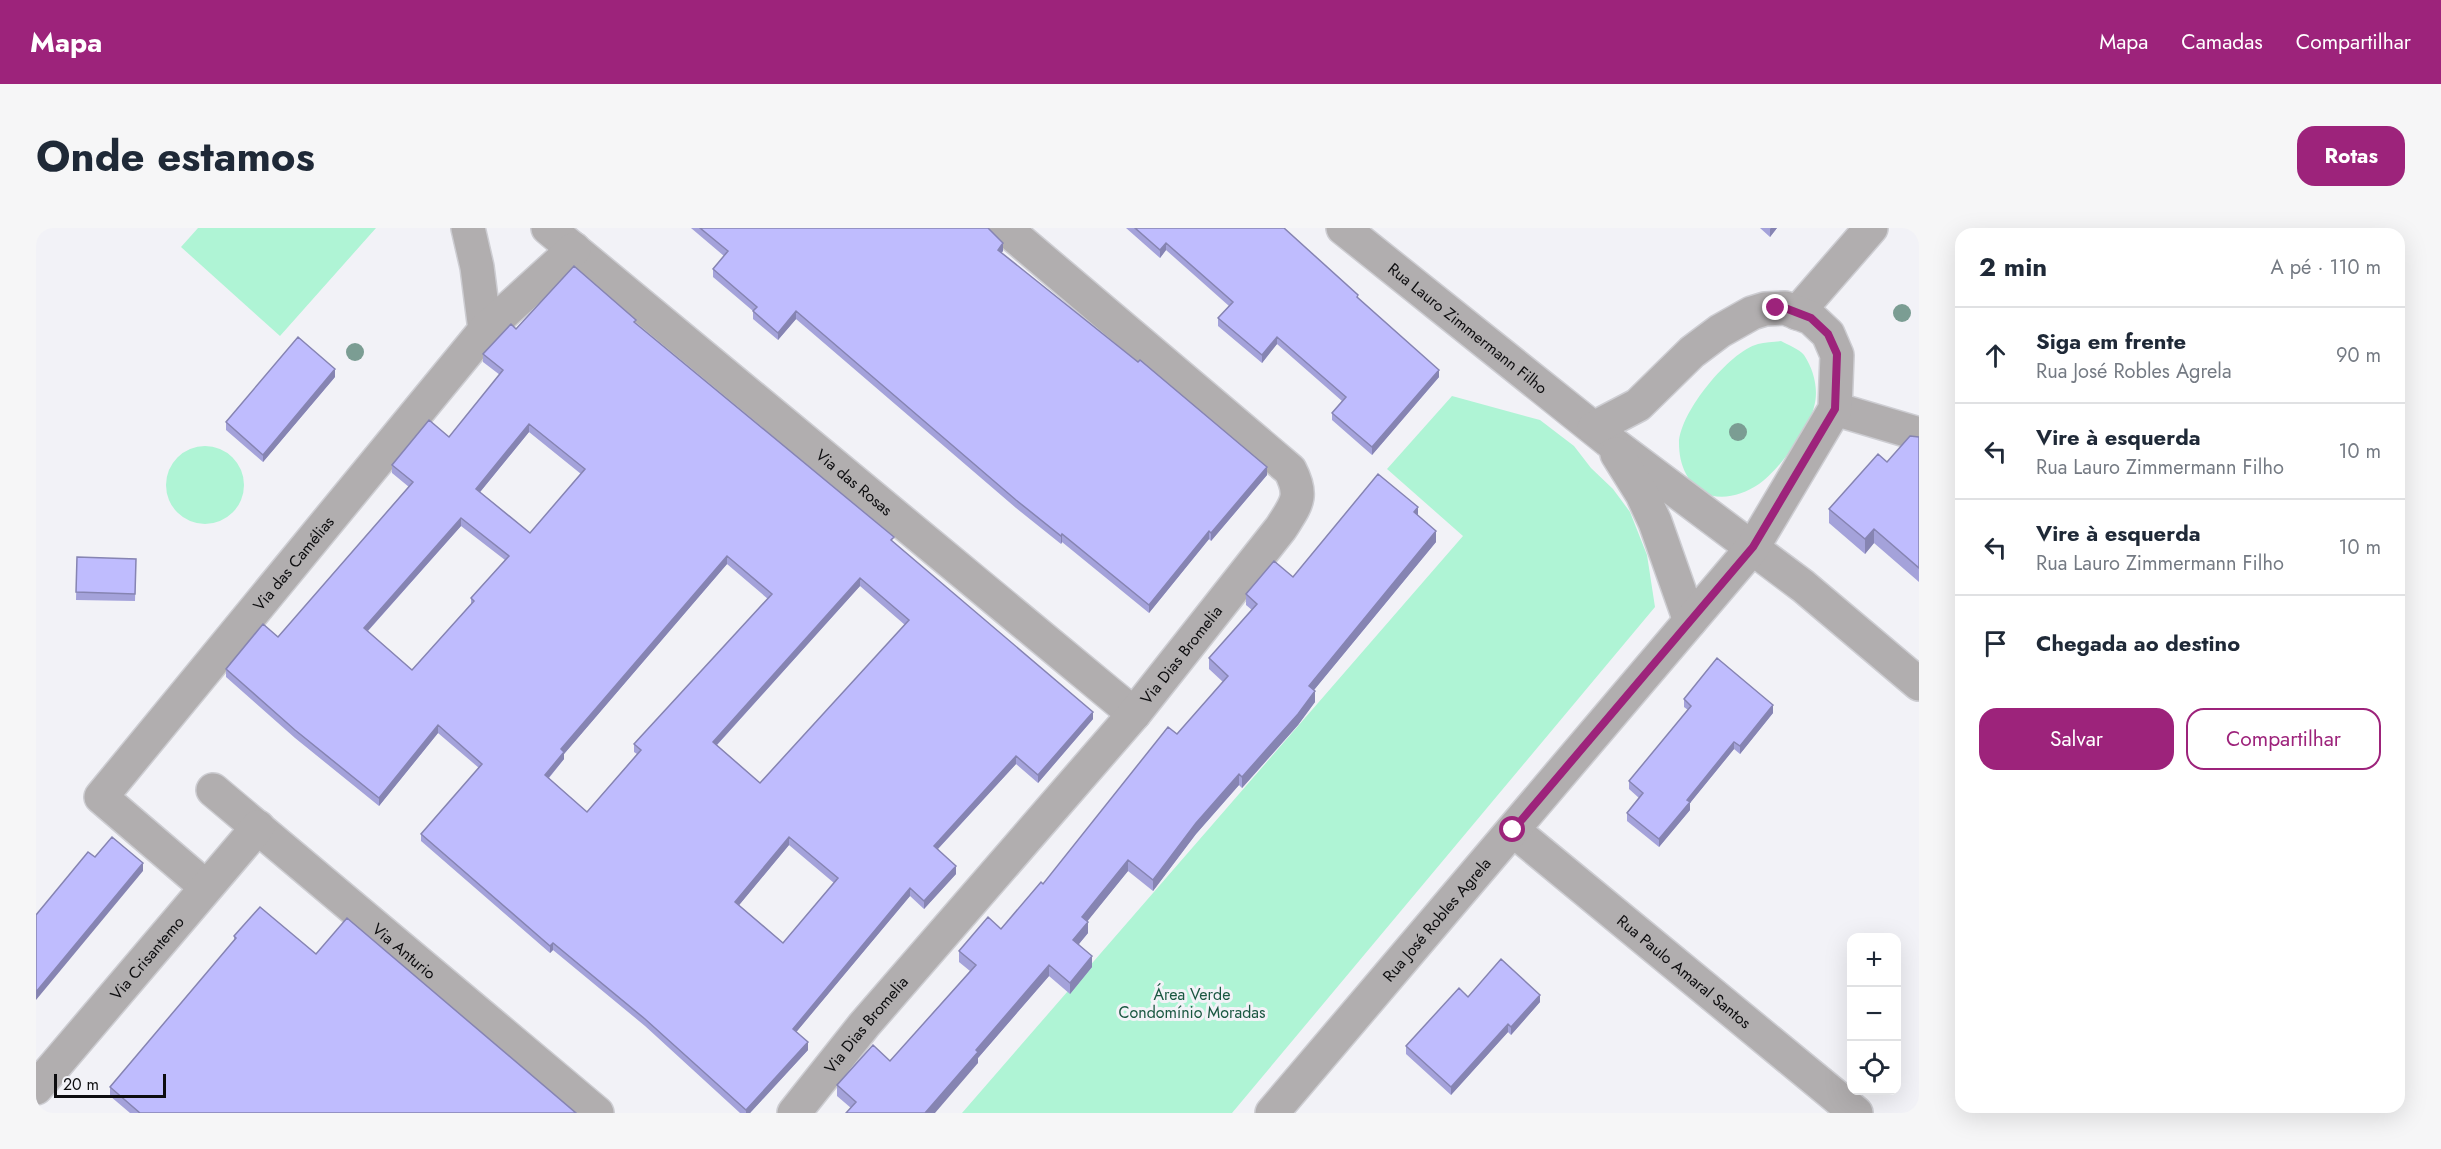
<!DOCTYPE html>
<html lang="pt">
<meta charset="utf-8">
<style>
body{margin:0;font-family:Jost,sans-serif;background:#f6f6f7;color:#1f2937}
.controls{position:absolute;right:18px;bottom:18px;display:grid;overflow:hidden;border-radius:12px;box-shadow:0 6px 24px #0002}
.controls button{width:54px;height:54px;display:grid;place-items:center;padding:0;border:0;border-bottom:2px solid #e0e1e3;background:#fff;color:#1f2937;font:30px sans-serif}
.scale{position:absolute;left:18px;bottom:15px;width:112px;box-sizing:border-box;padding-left:6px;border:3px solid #0d0d0f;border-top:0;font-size:16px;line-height:21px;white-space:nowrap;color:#0d0d0f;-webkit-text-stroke:4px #f2f2f7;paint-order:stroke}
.stop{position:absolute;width:18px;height:18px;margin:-14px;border:4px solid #9d237b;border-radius:50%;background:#fff}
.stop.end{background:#9d237b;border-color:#fff;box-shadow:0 2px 6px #0008}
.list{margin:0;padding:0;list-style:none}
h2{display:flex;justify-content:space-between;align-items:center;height:78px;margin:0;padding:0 24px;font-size:26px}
h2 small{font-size:20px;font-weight:400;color:#747a83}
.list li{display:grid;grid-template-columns:39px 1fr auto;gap:18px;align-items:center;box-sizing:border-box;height:96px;padding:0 24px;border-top:2px solid #e0e1e3}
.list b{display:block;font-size:22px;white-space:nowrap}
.list p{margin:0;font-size:20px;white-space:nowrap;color:#747a83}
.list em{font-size:20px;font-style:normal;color:#747a83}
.actions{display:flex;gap:12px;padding:18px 24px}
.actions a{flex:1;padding:14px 0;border:2px solid #9d237b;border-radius:18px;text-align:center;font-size:21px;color:#9d237b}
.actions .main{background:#9d237b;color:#fff}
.icon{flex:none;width:33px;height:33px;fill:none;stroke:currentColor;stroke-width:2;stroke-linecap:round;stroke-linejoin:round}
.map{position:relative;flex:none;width:1883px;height:885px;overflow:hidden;border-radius:18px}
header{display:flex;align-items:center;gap:36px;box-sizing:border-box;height:84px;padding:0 30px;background:#9d237b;color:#fff}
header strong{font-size:28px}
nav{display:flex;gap:33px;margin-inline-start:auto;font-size:21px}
.intro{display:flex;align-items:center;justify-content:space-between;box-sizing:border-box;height:144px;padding:0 36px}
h1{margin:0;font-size:42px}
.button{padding:15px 27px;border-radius:18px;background:#9d237b;color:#fff;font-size:21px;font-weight:700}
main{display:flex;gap:36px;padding:0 36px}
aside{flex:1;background:#fff;border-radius:18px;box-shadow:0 6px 24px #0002}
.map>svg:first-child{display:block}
.green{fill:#aff4d5}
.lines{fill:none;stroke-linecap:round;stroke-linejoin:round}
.minor-casing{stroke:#cdcdd2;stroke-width:36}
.minor{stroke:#b1aeaf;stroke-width:33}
.tree{fill:#7b9d93}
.wall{fill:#a4a2da;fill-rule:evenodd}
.shaded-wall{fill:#8684b2}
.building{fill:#bfbcfe;stroke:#8684b2;stroke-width:1.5;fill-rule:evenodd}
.route{stroke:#9d237b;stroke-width:8}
.labels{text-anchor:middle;stroke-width:6;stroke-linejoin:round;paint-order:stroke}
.street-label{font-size:16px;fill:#0d0d0f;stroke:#f2f2f7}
.park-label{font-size:16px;fill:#1a5741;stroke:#f2f2f7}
</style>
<header>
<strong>Mapa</strong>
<nav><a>Mapa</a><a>Camadas</a><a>Compartilhar</a></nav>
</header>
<div class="intro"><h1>Onde estamos</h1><a class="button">Rotas</a></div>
<main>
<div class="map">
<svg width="1883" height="885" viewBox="0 0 1883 885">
<rect width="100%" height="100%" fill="#f2f2f7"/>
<path class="green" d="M162 0H340L244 108 145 19Z
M1745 113C1752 117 1763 121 1768 127 1778 142 1783 162 1778 179 1773 201 1742 243 1723 256 1698 273 1665 276 1650 246 1645 236 1643 226 1643 215 1644 184 1693 124 1722 116 1729 114 1738 114 1745 113Z
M1416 168 1504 192 1538 218 1555 240 1577 261 1594 284 1611 327 1619 379 1196 885H926L1427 308 1351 241Z
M130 257a39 39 0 1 1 78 0a39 39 0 1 1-78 0Z"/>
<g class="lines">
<defs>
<g id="minor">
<path d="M432 0 441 39 449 102"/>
<path id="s1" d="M512 0 1098 486"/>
<path id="s2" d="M1307 0 1572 212 1767 358 1883 456"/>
<path d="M1761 85 1835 0"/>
<path d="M1799 181 1883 206"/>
<path d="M1581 226 1606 266 1619 294 1654 393"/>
<path id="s3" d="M177 562 561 885"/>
<path id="s4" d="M1477 602 1820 885"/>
<path id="s5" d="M170 659 65 569 449 102 538 21"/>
<path id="s6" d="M0 860 222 599"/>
<path id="s7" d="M758 885 828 797 1098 486 1245 300C1260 276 1268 269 1254 242L969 0"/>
<path id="s8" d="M1236 885 1717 319 1799 181 1801 127 1792 106 1775 90 1749 80 1729 81 1716 85 1684 103 1656 124 1602 177 1558 200"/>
</g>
</defs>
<use href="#minor" class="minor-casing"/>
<use href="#minor" class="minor"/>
</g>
<g class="tree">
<circle cx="1866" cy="85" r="9"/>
<circle cx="319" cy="124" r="9"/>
<circle cx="1702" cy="204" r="9"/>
</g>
<path class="wall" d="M655 0H952L967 23 965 25 1231 247 1175 313 1173 311 1113 385 1026 314 1025 316 980 280 760 91 742 112 717 91V83L677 49V41L688 28Z
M1090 0H1248L1322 70 1403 149 1336 227 1296 192V185L1306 173 1241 116 1226 135 1182 98V90L1193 78 1130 22 1124 30Z
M1724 0H1741L1734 9Z
M600 96 858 315 1057 491 1002 555 980 536 902 621 920 646 888 681 874 668 760 804 772 822 714 885H704L609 798 517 722 514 725 385 613V606L443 540 402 505 343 578 259 510 190 449V441L242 409 373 259 356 245V237L413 209 464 147 447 134V126L480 101ZM493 204 545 246 494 305 444 264ZM425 298 469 332 435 370V376L376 442 332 403ZM691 336 732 371 598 516V524L601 526 551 584 513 550 528 531V526ZM824 358 869 397 724 555 681 517ZM753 617 798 655 747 715 703 677Z
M299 149 227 234 190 202V194Z
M1883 209V354L1838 315 1829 326 1793 295V281Z
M1382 288 1400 314 1278 462 1279 474 1262 497 1206 560 1203 557 1160 606 1117 663 1092 643 1051 693 1052 705 1043 716 1056 739 1034 766 1013 748 942 830V835L815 880 801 868V857L854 833 934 743 923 734V723L965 701 1007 656 1187 454 1173 441V430L1216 382 1210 377V366L1257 349Z
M41 329 100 331 99 373 40 372Z
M1648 471 1737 485 1704 526 1698 521 1654 575V582L1623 619 1591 593V585L1603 570 1593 561V553L1652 482 1648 479Z
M198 708 280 726 540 885H94L74 868V859L198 714Z
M1432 769 1504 774 1475 807 1472 804 1415 867 1370 826V818Z"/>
<path class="shaded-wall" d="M1735 0H1741L1734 9V1Z
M967 15V23L962 29V22Z
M1130 15V22L1124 30V22Z
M760 83V91L742 112V105Z
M1241 109V116L1226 135V127Z
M299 141V149L227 234V227Z
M1403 142V149L1336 227V219Z
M493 196V204L440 269V261Z
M1231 239V247L1175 313V305Z
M1382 279V290L1378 284Z
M425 290V298L328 407V400Z
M1838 301V315L1829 326V311Z
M1173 303V311L1113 385V377Z
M1400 303V314L1273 468V458Z
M1026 306V314L1025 316V308Z
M691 328V336L528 526V531L509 554V547L525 521Z
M824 350V358L677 521V514Z
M1279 463V474L1262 497 1206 560V549Z
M1737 477V485L1704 526V518Z
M1057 484V491L1002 555V547Z
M402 497V505L343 578V570Z
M1698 514V521L1654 575V582L1623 619V611L1651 572Z
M980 528V536L898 625V618Z
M1203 546V557L1160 606 1117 663V652L1160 595Z
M753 609V617L699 682V674Z
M1092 632V643L1046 700V689Z
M107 635V643L0 772V764Z
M920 638V646L888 681V673Z
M874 660V668L757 808V801Z
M1052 694V705L1037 723V712Z
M517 715V722L514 725V718Z
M1056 728V739L1034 766V755Z
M1013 737V748L942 830V835L899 885H889L940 822Z
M1504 767V774L1475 807V799Z
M1472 796V804L1415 867V859Z
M772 814V822L714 885H710V882Z"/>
<path class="building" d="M664 0H952L967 15 962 22 1102 134 1104 132 1231 239 1175 305 1173 303 1113 377 1026 306 1025 308 980 272 760 83 742 105 717 83 721 79 677 41 692 23Z
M1099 0H1248L1322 67 1321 69 1403 142 1336 219 1296 185 1310 169 1241 109 1226 127 1182 90 1197 74 1130 15 1124 22Z
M538 38 600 92 598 94 858 309 855 312 1057 484 1002 547 980 528 898 618 920 638 888 673 874 660 757 801 772 814 710 882 609 791 517 715 514 718 385 606 446 536 402 497 343 570 259 502 190 441 227 396 242 409 377 254 356 237 393 192 413 209 467 142 447 126 475 96 480 101ZM493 196 549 241 494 305 440 261ZM425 290 473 328 435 370 438 373 376 442 328 400ZM691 328 736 366 598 516 605 522 551 584 509 547 528 524 525 521ZM824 350 873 392 724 555 677 514ZM753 609 802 650 747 715 699 674Z
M262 109 299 141 227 227 190 194Z
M1874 208 1883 209V340L1838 301 1829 311 1793 281 1842 226 1851 234Z
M1342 246 1382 279 1378 284 1400 303 1273 458 1279 463 1262 486 1206 549 1203 546 1160 595 1117 652 1092 632 1046 689 1052 694 1037 712 1056 728 1034 755 1013 737 940 822 942 824 889 885H810L820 874 801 857 837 817 854 833 940 737 923 723 952 689 965 701 1005 654 1007 656 1132 499 1141 506 1192 448 1173 430 1221 376 1210 366 1238 333 1257 349Z
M41 329 100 331 99 366 40 364Z
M1681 430 1737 477 1704 518 1698 514 1651 572 1654 574 1623 611 1591 585 1607 565 1593 553 1655 478 1648 471Z
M76 609 107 635 0 764V687L52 624 59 629Z
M224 679 280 726 311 690 540 885H104L74 859 200 710 198 708Z
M1465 731 1504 767 1475 799 1472 796 1415 859 1370 818 1423 760 1432 769Z"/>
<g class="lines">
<path class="route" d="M1477 602 1717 319 1799 181 1801 126 1792 106 1775 90 1749 80H1740"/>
</g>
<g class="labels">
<g class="street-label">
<text dy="6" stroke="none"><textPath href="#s2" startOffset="160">Rua Lauro Zimmermann Filho</textPath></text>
<text dy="6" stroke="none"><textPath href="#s1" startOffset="398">Via das Rosas</textPath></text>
<text dy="6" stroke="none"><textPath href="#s5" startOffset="441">Via das Camélias</textPath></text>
<text dy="6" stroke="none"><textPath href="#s7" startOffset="600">Via Dias Bromelia</textPath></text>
<text dy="6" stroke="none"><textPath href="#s8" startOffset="254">Rua José Robles Agrela</textPath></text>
<text dy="6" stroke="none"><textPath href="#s3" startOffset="250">Via Anturio</textPath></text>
<text dy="6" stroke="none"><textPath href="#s6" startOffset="171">Via Crisantemo</textPath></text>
<text dy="6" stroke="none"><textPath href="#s4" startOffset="222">Rua Paulo Amaral Santos</textPath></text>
<text dy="6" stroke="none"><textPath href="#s7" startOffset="114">Via Dias Bromelia</textPath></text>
</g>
<g class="park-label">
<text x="1156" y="772">Área Verde<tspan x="1156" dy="18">Condomínio Moradas</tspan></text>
</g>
</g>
</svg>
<div class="controls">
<button>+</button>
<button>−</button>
<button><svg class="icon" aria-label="locate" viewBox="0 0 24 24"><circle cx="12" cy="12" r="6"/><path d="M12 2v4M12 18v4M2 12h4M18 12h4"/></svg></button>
</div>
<div class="scale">20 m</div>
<div class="stop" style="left:1477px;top:602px"></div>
<div class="stop end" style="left:1740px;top:80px"></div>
</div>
<aside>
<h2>2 min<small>A pé · 110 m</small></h2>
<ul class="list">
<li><svg class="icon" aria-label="ahead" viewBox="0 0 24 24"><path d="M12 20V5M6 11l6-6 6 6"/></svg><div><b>Siga em frente</b><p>Rua José Robles Agrela</p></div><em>90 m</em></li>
<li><svg class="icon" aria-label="left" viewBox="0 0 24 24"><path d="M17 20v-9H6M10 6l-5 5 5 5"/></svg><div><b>Vire à esquerda</b><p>Rua Lauro Zimmermann Filho</p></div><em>10 m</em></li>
<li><svg class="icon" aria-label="left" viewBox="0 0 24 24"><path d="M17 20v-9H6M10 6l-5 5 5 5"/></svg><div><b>Vire à esquerda</b><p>Rua Lauro Zimmermann Filho</p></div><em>10 m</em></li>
<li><svg class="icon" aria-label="arrive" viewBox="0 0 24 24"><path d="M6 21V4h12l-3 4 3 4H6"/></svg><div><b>Chegada ao destino</b></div></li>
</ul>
<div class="actions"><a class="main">Salvar</a><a>Compartilhar</a></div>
</aside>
</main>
